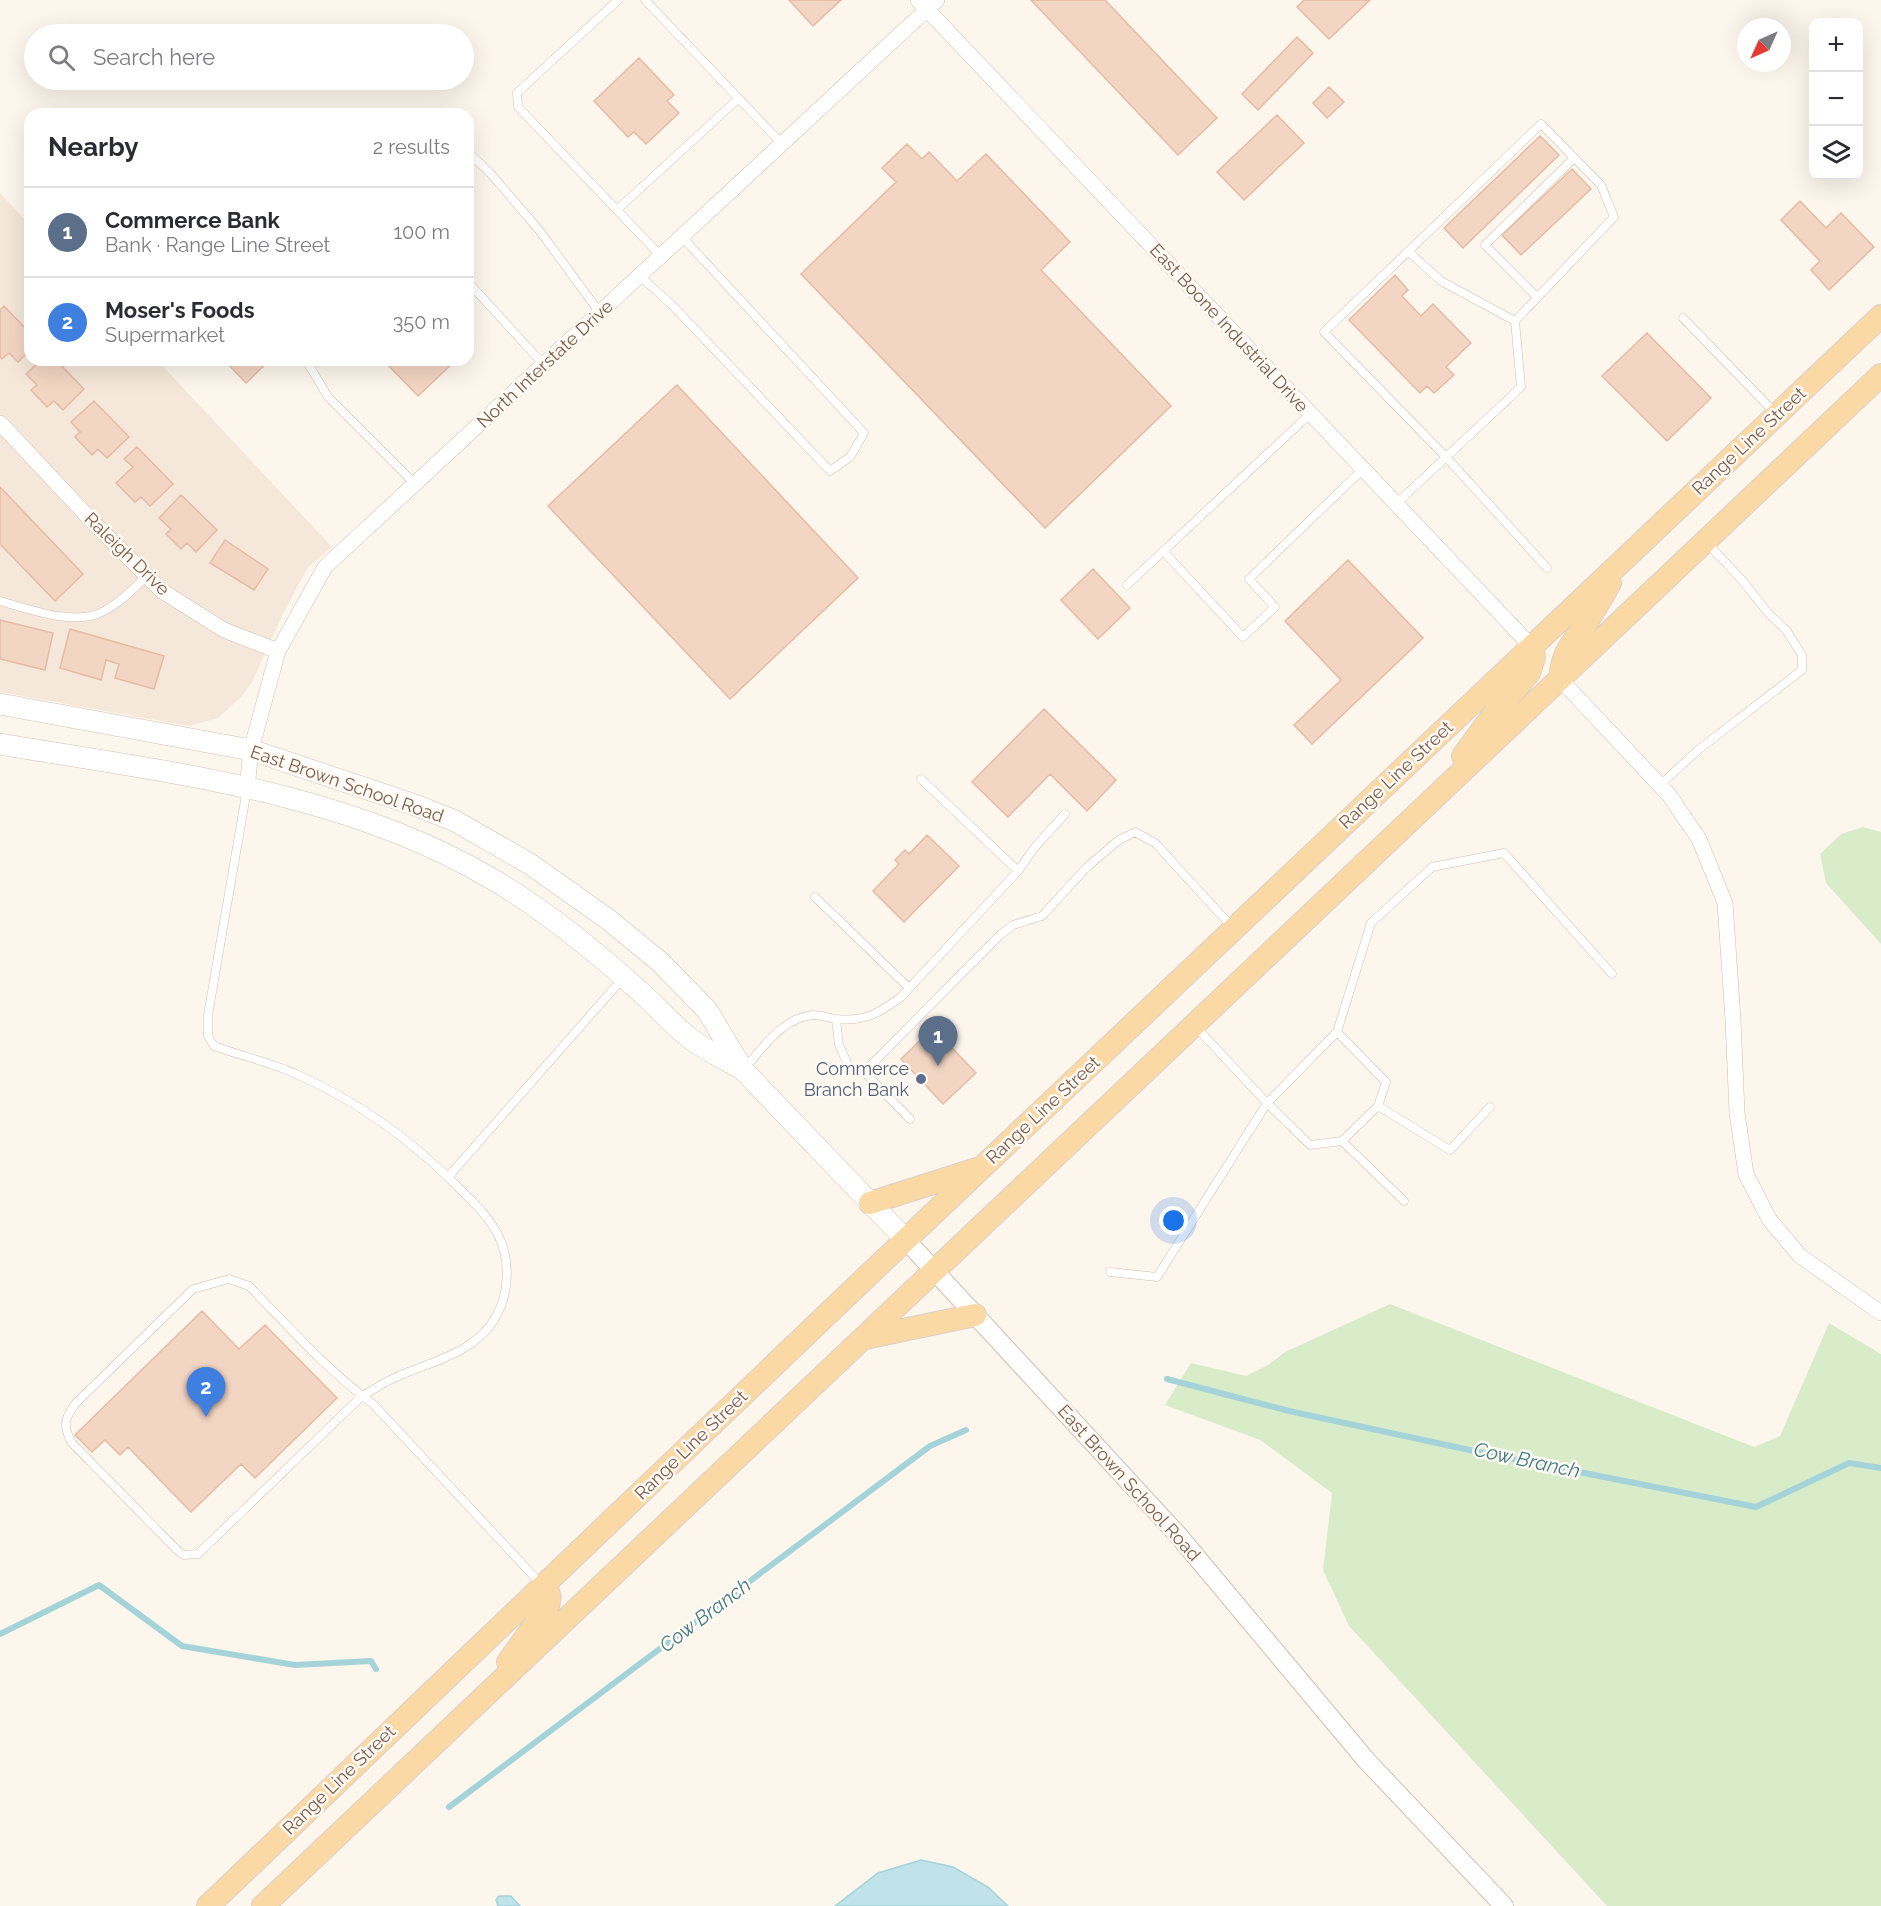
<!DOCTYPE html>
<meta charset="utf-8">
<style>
body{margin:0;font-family:Raleway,sans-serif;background:#f7f7f7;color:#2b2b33}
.controls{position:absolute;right:18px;top:18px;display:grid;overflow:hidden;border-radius:12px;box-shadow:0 6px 24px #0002}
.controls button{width:54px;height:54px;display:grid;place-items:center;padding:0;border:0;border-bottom:2px solid #e1e1e2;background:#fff;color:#2b2b33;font:30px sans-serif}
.compass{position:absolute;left:1737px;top:18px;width:54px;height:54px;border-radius:50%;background:#fff;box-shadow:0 6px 24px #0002;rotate:225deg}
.you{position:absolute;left:1174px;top:1221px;width:21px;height:21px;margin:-15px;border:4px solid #fff;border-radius:50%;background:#1a73e8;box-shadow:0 0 0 9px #1a73e833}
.badge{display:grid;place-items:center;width:39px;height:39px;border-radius:50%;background:#e76f51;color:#fff;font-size:20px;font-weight:700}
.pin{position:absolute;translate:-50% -50px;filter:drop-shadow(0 2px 3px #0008)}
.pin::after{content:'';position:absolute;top:32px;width:21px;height:18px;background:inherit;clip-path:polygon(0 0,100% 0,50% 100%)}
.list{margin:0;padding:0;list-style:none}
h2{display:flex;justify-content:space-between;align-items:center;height:78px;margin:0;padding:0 24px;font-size:26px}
h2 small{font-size:20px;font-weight:400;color:#7c7c81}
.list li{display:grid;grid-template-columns:39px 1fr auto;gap:18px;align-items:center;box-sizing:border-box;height:90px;padding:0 24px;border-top:2px solid #e1e1e2}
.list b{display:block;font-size:22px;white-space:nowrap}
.list p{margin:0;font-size:20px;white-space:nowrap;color:#7c7c81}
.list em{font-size:20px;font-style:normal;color:#7c7c81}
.icon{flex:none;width:33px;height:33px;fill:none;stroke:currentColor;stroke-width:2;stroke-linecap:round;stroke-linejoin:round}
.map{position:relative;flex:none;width:1881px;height:1906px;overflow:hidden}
.search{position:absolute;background:#fff;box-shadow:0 6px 24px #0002;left:24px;top:24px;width:450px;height:66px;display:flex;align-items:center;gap:15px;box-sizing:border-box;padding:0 21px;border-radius:33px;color:#7c7c81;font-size:22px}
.panel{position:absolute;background:#fff;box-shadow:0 6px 24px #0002;left:24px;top:108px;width:450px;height:258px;border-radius:18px}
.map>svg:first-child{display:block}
.residential{fill:#f5e8da}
.green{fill:#d8ecc9}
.water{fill:#bfe3e8;stroke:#a5d3da;stroke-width:1.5}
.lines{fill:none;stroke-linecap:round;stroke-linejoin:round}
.stream{stroke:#a5d3da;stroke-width:6}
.building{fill:#f3d5c3;stroke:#e6bba3;stroke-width:1.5}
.service-casing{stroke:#d1beb0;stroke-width:9}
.minor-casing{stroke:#d1beb0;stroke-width:16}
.tertiary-casing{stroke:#d1beb0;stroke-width:20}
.secondary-casing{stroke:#d6c0b0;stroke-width:22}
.primary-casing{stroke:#dad1cd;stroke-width:24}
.service{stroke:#fff;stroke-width:8}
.minor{stroke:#fff;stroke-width:15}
.tertiary{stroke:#fff;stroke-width:18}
.secondary{stroke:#fff;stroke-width:21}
.primary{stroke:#fbd9a5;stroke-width:22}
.service-dot{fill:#5c6f8a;stroke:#fffaf3;stroke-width:2}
.labels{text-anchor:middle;stroke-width:5;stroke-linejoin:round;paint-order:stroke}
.street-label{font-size:18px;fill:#7a5c4d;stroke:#fffaf3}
.service-label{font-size:18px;fill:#4e5e75;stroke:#fffaf3;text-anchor:end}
.water-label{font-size:20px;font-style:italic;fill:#437c86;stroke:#fffaf3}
</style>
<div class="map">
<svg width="1881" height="1906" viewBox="0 0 1881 1906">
<rect width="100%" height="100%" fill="#fdf6ec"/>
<path class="residential" d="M0 193 30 225V360H157L332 547 308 567 282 616 252 682 242 696 218 718 189 726 0 692Z"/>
<path class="green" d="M1863 827 1881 832V944L1826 883 1820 854 1841 834Z
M1390 1304 1754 1447 1780 1436 1829 1323 1881 1354V1906H1607L1349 1626 1323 1570 1332 1493 1260 1440 1165 1405 1191 1363 1246 1376 1268 1365 1285 1352Z"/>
<path class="water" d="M921 1860 953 1867 988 1887 1008 1906H835L878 1873Z
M499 1896H511L520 1906H498L496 1900Z"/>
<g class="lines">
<path class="stream" d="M1167 1379 1289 1411 1488 1454 1756 1507 1849 1463 1881 1468
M0 1634 99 1585 182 1646 295 1665 371 1661 376 1669
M449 1807 930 1446 966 1430"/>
</g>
<path class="building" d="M789 0H841L813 26Z
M1031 0H1105L1217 118 1178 155Z
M1304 0H1370L1329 39 1297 7Z
M1297 37 1313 53 1258 110 1242 94Z
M639 58 674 95 667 101 679 113 646 144 634 132 628 137 594 101Z
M1329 87 1344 102 1327 118 1313 103Z
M1277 115 1304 143 1244 200 1217 172Z
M1540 136 1559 155 1463 248 1444 228Z
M907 144 922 159 929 152 957 181 986 154 1070 242 1041 270 1171 406 1045 528 801 274 896 182 882 168Z
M1572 169 1591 189 1521 255 1502 235Z
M1800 201 1826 228 1841 213 1874 247 1829 290 1811 270 1820 261 1781 220Z
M1395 275 1408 290 1402 296 1421 316 1433 304 1471 343 1446 367 1454 375 1434 393 1427 386 1420 393 1349 320Z
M4 306 30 333V350L18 362 9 353 2 359 0 356V310Z
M1647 333 1711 398 1667 441 1602 376Z
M41 360H56L84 389 63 410 54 401 47 407 31 390 37 385 26 374Z
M224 360H270L246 383Z
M383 360H455V361L418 396Z
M677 385 858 578 730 699 548 506Z
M94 401 129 437 107 458 98 449 92 455 75 437 80 432 71 422Z
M137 447 173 484 150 506 141 497 135 502 116 483 133 467 124 459Z
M0 487 83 574 55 601 0 544Z
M181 495 217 530 196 552 187 543 181 549 166 534 171 529 159 518Z
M225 540 268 569 254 590 210 563Z
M1348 560 1423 638 1312 744 1294 725 1341 680 1285 621Z
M1093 569 1130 608 1098 639 1061 600Z
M0 620 53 633 45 670 0 659Z
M70 629 164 656 154 689 115 678 119 664 106 660 101 680 60 668Z
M1044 709 1116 780 1087 811 1050 774 1008 817 972 782Z
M927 835 959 866 904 922 873 891 899 864 895 860 905 850 909 854Z
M933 1028 976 1073 943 1104 901 1059Z
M202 1311 239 1349 265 1325 337 1398 255 1478 241 1464 191 1512 128 1447 120 1455 105 1440 92 1452 75 1435Z"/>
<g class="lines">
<defs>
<path id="service" d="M618 0 517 93 518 107 661 256
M645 0 782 144
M468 152 491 174 539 230 600 313
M618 209 738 99
M1409 252 1441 281 1515 321
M640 276 673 306 830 471 850 457 864 433 682 237
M468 282 544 365
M1537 297 1485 245 1574 158
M1683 318 1776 414
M306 360 328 397 415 484
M1396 504 1521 387 1515 321 1614 217 1601 185 1541 124 1324 332 1446 457 1547 568
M1163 551 1243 637 1275 607 1249 579 1363 469
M1127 585 1310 414
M0 601C29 609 75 627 104 611 120 603 134 588 147 576
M921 779 1018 871
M1659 786 1698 750 1802 670V655L1786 630 1769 614 1741 579 1706 542
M247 789 208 1015V1036L214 1046C241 1056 270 1062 296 1074 358 1101 415 1143 462 1191 475 1204 488 1216 497 1233 511 1258 510 1295 494 1320 472 1355 428 1362 394 1378 383 1383 373 1390 362 1396L198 1554 184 1555 178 1551 71 1442C63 1424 64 1420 75 1404L193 1289 229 1279 249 1286C289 1327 327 1370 373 1404L541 1584
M815 897 909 988
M836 1019 839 1045 849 1067 864 1072 1000 935 1013 925 1042 916 1087 867 1119 840 1135 832 1155 843 1233 928
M1337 1032 1386 1082 1378 1106 1342 1141 1310 1145 1267 1103 1337 1032 1371 923 1432 867 1504 853 1612 974
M744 1069C762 1049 783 1017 813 1015 821 1015 829 1018 836 1019 865 1022 879 1013 901 997L1018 871 1035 847 1065 814
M864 1072 910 1119
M1378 1106 1450 1150 1490 1107
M1342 1141 1404 1201
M448 1177 623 978
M1110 1272 1157 1277 1267 1103 1195 1026"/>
<path id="minor" d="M918 0 1532 647
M0 423 92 521 162 591 224 630 278 651
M1560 679 1669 795 1699 839 1725 903 1733 1019 1737 1113 1746 1174 1769 1219 1800 1256 1881 1313
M247 788 251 750 278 651 325 567 937 0"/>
<path id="tertiary" d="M906 1240 1178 1535 1366 1760 1504 1906"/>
<path id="secondary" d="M0 704 251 750 415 805 455 821 530 864 609 920 660 962 707 1010 743 1070 906 1240
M0 744C166 772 344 791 492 879 547 911 599 954 646 997 660 1010 672 1024 686 1035 701 1048 722 1058 740 1068"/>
<path id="primary" d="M1560 679C1563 649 1573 643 1588 620 1596 608 1603 595 1610 583
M1463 756 1493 715 1529 673 1534 657 1532 647
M870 1203 977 1169
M865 1338 975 1315
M508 1662 547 1608C551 1598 551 1593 543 1586
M208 1906 859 1284 1881 316
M263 1906 1881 375"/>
</defs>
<use href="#service" class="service-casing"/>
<use href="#minor" class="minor-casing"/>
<use href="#tertiary" class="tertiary-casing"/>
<use href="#secondary" class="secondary-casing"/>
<use href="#primary" class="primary-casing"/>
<use href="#service" class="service"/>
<use href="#minor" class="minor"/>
<use href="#tertiary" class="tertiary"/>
<use href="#secondary" class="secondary"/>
<use href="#primary" class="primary"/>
</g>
<circle class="service-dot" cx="921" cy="1079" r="6"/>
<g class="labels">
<g class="street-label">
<text transform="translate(1229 328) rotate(47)" y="6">East Boone Industrial Drive</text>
<text transform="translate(545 364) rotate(-43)" y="6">North Interstate Drive</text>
<text transform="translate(1749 441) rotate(-43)" y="6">Range Line Street</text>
<text transform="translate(127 554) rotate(44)" y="6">Raleigh Drive</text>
<text transform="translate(1396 775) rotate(-43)" y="6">Range Line Street</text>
<text transform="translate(347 784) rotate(19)" y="6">East Brown School Road</text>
<text transform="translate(1043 1110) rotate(-43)" y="6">Range Line Street</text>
<text transform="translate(691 1445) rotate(-44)" y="6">Range Line Street</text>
<text transform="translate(1129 1483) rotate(48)" y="6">East Brown School Road</text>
<text transform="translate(339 1780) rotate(-44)" y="6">Range Line Street</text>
</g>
<g class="service-label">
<text x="909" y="1075">Commerce<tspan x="909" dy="21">Branch Bank</tspan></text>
</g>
<g class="water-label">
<text transform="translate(1527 1460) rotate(12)" y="7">Cow Branch</text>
<text transform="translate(705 1615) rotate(-37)" y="7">Cow Branch</text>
</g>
</g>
</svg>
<div class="controls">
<button>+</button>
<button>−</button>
<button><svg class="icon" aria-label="layers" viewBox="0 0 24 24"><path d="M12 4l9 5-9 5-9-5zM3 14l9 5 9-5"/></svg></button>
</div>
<svg class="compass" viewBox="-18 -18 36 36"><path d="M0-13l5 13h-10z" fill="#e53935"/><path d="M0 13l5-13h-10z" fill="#7c7c81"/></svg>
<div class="you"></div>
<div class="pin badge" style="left:938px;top:1066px;background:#5c6f8a">1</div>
<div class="pin badge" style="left:206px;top:1417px;background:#3f7fe0">2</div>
<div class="search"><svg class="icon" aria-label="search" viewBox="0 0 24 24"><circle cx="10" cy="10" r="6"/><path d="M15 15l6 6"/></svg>Search here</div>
<section class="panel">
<h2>Nearby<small>2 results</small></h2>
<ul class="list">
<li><span class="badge" style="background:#5c6f8a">1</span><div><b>Commerce Bank</b><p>Bank · Range Line Street</p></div><em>100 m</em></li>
<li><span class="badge" style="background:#3f7fe0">2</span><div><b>Moser's Foods</b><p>Supermarket</p></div><em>350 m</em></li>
</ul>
</section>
</div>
